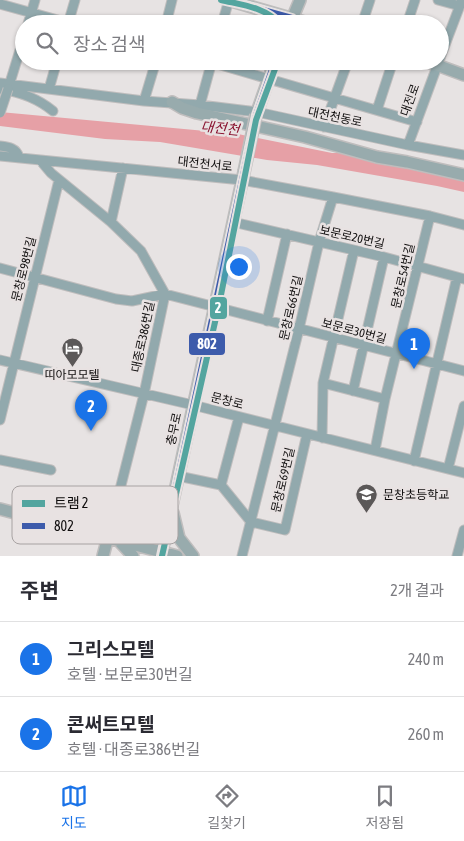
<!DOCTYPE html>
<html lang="ko">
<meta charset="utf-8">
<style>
body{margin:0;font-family:"Asap Condensed","Noto Sans KR",sans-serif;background:#f2f2f3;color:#2b2b33}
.you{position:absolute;left:238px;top:266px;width:18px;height:18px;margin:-12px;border:4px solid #fff;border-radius:50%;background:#1a73e8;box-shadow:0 0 0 8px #1a73e833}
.badge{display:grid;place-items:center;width:32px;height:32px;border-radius:50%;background:#1a73e8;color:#fff;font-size:16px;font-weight:700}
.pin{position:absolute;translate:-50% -41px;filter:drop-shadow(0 1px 2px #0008)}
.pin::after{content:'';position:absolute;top:26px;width:18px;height:15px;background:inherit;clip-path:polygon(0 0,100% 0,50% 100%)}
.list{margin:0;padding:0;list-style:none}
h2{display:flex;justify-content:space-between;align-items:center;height:65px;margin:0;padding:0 20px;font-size:21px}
h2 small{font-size:16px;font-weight:400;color:#7c7c81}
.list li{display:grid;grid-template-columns:32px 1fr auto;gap:15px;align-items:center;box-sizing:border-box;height:75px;padding:0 20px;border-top:1px solid #e1e1e2}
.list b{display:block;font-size:19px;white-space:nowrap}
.list p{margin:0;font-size:16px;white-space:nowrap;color:#7c7c81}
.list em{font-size:16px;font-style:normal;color:#7c7c81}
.icon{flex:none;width:28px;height:28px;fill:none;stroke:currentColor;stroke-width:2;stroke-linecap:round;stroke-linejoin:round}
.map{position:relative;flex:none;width:464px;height:556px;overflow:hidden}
.search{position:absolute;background:#fff;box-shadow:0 1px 4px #0004;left:15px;right:15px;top:15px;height:55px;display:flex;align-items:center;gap:12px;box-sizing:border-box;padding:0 18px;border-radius:28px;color:#7c7c81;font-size:19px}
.sheet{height:215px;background:#fff}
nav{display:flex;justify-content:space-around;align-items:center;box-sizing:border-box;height:70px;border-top:1px solid #e1e1e2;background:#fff;font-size:14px;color:#7c7c81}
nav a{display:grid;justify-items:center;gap:2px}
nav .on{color:#1a73e8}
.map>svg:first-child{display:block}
.water{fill:#e6a0a6}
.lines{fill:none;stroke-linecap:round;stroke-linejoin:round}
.minor-casing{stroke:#bfbdbd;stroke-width:11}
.major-casing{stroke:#bfbdbd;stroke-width:14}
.minor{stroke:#92a9ad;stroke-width:9}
.major{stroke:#98abad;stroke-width:11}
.minor-bridge-casing{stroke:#bfbdbd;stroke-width:11;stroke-linecap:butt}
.major-bridge-casing{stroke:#bfbdbd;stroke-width:14;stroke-linecap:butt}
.minor-bridge{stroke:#92a9ad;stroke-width:9}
.major-bridge{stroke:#98abad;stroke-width:11}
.bus-1-casing{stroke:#e8e2e2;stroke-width:10}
.bus-1{stroke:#3d5bab;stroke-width:6}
.tram-1-casing{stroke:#e8e2e2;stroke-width:10}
.tram-1{stroke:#53a59f;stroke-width:6}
.labels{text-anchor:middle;stroke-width:5;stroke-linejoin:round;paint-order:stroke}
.street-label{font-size:12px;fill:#0f0d0d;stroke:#e8e2e2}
.poi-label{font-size:12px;fill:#0f0d0d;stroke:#e8e2e2}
.water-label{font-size:14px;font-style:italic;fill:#89122f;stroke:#e8e2e2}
.key{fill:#e8e2e2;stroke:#a7a2a2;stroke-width:1}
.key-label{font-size:14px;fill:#0f0d0d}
.line-badge{stroke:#e8e2e2;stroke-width:2}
.badge-label{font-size:14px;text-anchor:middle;font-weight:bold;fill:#fff}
</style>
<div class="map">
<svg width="464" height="556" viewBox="0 0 464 556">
<rect width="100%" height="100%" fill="#e7e3e3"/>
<path class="water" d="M0 112 238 134 332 153H342L464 180V192L437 186 317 165 267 160 160 142 105 139 0 126Z"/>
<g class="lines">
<defs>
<path id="minor" d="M438 0 460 6
M0 4 72 24
M28 24 35 0
M68 24 75 0
M166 24 172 0
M222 24 229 0
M362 24 370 0
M407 24 415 0
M440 58 462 0
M207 61 417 122
M0 83 144 101 200 105 257 112 408 145 464 155
M0 89C21 92 37 98 53 111
M8 89 24 37
M49 89 57 61
M144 101 156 61
M200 105 212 61
M377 110 393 61
M324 127 348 61
M408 145 439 61
M0 146C9 147 16 148 19 157
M0 156 242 180 333 197 430 216 464 225
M40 160 51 173 111 222 141 251 165 294 144 394 108 537
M111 222 123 168
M233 222 384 257 464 279
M0 268 116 299 132 301 165 294 464 371
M267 321 287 234
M0 360 193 405 464 473
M323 383 385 399
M353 391 384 257
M0 420 59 180
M322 438 323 383 354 250
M375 450 385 399 430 216
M0 460 51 470
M414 461 457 277
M448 469 464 406
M178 476 221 485
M221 485 251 522 285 530 307 434
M221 485 239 417
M242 556 299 329 319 242 333 197
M457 556 464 530"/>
<path id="major" d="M228 0 311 24
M290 24 300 0
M426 61 464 75
M172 102 182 108 197 113 305 137 377 157 407 162 464 175
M256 115 275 61
M0 509 177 556
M173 513 179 538 193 556
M121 538C144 535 156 522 171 506
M118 540 133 556
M103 556 108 537
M161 556 244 172"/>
</defs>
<use href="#minor" class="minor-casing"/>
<use href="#major" class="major-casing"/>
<use href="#minor" class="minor"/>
<use href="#major" class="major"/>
<defs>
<path id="minor-bridge" d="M0 113 8 89"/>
<path id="major-bridge" d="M244 172 256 115"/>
</defs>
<use href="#minor-bridge" class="minor-bridge-casing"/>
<use href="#major-bridge" class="major-bridge-casing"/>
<use href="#minor-bridge" class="minor-bridge"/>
<use href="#major-bridge" class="major-bridge"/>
<defs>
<path id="bus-1" d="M228 0 292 18
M161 556 256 115 275 61"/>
</defs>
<use href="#bus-1" class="bus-1-casing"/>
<use href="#bus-1" class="bus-1"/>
<defs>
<path id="tram-1" d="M221 0C242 5 265 7 280 24
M162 556 220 300 256 120 278 61"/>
</defs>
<use href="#tram-1" class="tram-1-casing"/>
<use href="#tram-1" class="tram-1"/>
</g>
<defs>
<symbol id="hotel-pin" viewBox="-11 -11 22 30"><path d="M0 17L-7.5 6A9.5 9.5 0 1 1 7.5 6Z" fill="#5b5858" stroke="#e8e2e2"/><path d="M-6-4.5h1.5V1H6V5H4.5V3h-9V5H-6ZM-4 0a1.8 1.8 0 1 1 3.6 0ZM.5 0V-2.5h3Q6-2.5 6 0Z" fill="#fff"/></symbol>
<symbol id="school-pin" viewBox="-11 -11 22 30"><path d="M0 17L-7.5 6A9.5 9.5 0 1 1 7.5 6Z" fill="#5b5858" stroke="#e8e2e2"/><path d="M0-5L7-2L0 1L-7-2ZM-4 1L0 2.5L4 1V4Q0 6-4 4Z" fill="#fff"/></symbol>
</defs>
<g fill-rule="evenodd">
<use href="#hotel-pin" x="60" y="336" width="25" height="34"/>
<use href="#school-pin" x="354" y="482" width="25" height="34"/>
</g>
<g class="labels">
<g class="street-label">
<text transform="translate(410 100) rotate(-70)" y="4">대전로</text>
<text transform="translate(335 117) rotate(12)" y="4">대전천동로</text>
<text transform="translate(205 164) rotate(6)" y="4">대전천서로</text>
<text transform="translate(352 237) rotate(13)" y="4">보문로20번길</text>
<text transform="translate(24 269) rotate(-76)" y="4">문창로98번길</text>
<text transform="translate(403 276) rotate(-77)" y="4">문창로54번길</text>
<text transform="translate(291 308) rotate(-77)" y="4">문창로66번길</text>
<text transform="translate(354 331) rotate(15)" y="4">보문로30번길</text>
<text transform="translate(143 337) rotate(-78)" y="4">대종로386번길</text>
<text transform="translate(227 401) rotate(14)" y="4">문창로</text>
<text transform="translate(174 429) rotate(-78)" y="4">충무로</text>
<text transform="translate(283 480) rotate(-77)" y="4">문창로69번길</text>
</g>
<g class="poi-label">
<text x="72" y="379">띠아모모텔</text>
<text x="383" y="499" text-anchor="start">문창초등학교</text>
</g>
<g class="water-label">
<text transform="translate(220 128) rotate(6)" y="5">대전천</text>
</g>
</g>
<rect x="12" y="486" width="166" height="58" rx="8" class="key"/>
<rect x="22" y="500" width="23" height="7" fill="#53a59f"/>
<rect x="22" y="523" width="23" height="6" fill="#3d5bab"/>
<g class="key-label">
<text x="54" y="508">트램 2</text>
<text x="54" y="531">802</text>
</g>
<g class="line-badge">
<rect x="209" y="296" width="19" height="24" rx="5" fill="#53a59f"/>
<rect x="188" y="332" width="38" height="24" rx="5" fill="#3d5bab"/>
</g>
<g class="badge-label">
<text x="218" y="313">2</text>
<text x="207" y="349">802</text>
</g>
</svg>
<div class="you"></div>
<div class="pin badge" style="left:414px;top:369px">1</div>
<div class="pin badge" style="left:91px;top:431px">2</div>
<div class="search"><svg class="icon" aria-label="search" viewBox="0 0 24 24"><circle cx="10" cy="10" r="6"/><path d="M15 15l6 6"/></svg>장소 검색</div>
</div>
<section class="sheet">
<h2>주변<small>2개 결과</small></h2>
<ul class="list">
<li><span class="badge">1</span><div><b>그리스모텔</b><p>호텔 · 보문로30번길</p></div><em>240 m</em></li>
<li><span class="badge">2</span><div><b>콘써트모텔</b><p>호텔 · 대종로386번길</p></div><em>260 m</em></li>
</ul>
</section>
<nav>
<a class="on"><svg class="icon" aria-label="map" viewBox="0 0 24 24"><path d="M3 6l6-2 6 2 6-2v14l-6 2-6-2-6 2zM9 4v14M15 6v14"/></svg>지도</a>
<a><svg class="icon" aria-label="directions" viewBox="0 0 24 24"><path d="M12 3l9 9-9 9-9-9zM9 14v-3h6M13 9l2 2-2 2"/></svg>길찾기</a>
<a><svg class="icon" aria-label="saved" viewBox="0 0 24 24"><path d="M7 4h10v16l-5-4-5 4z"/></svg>저장됨</a>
</nav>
